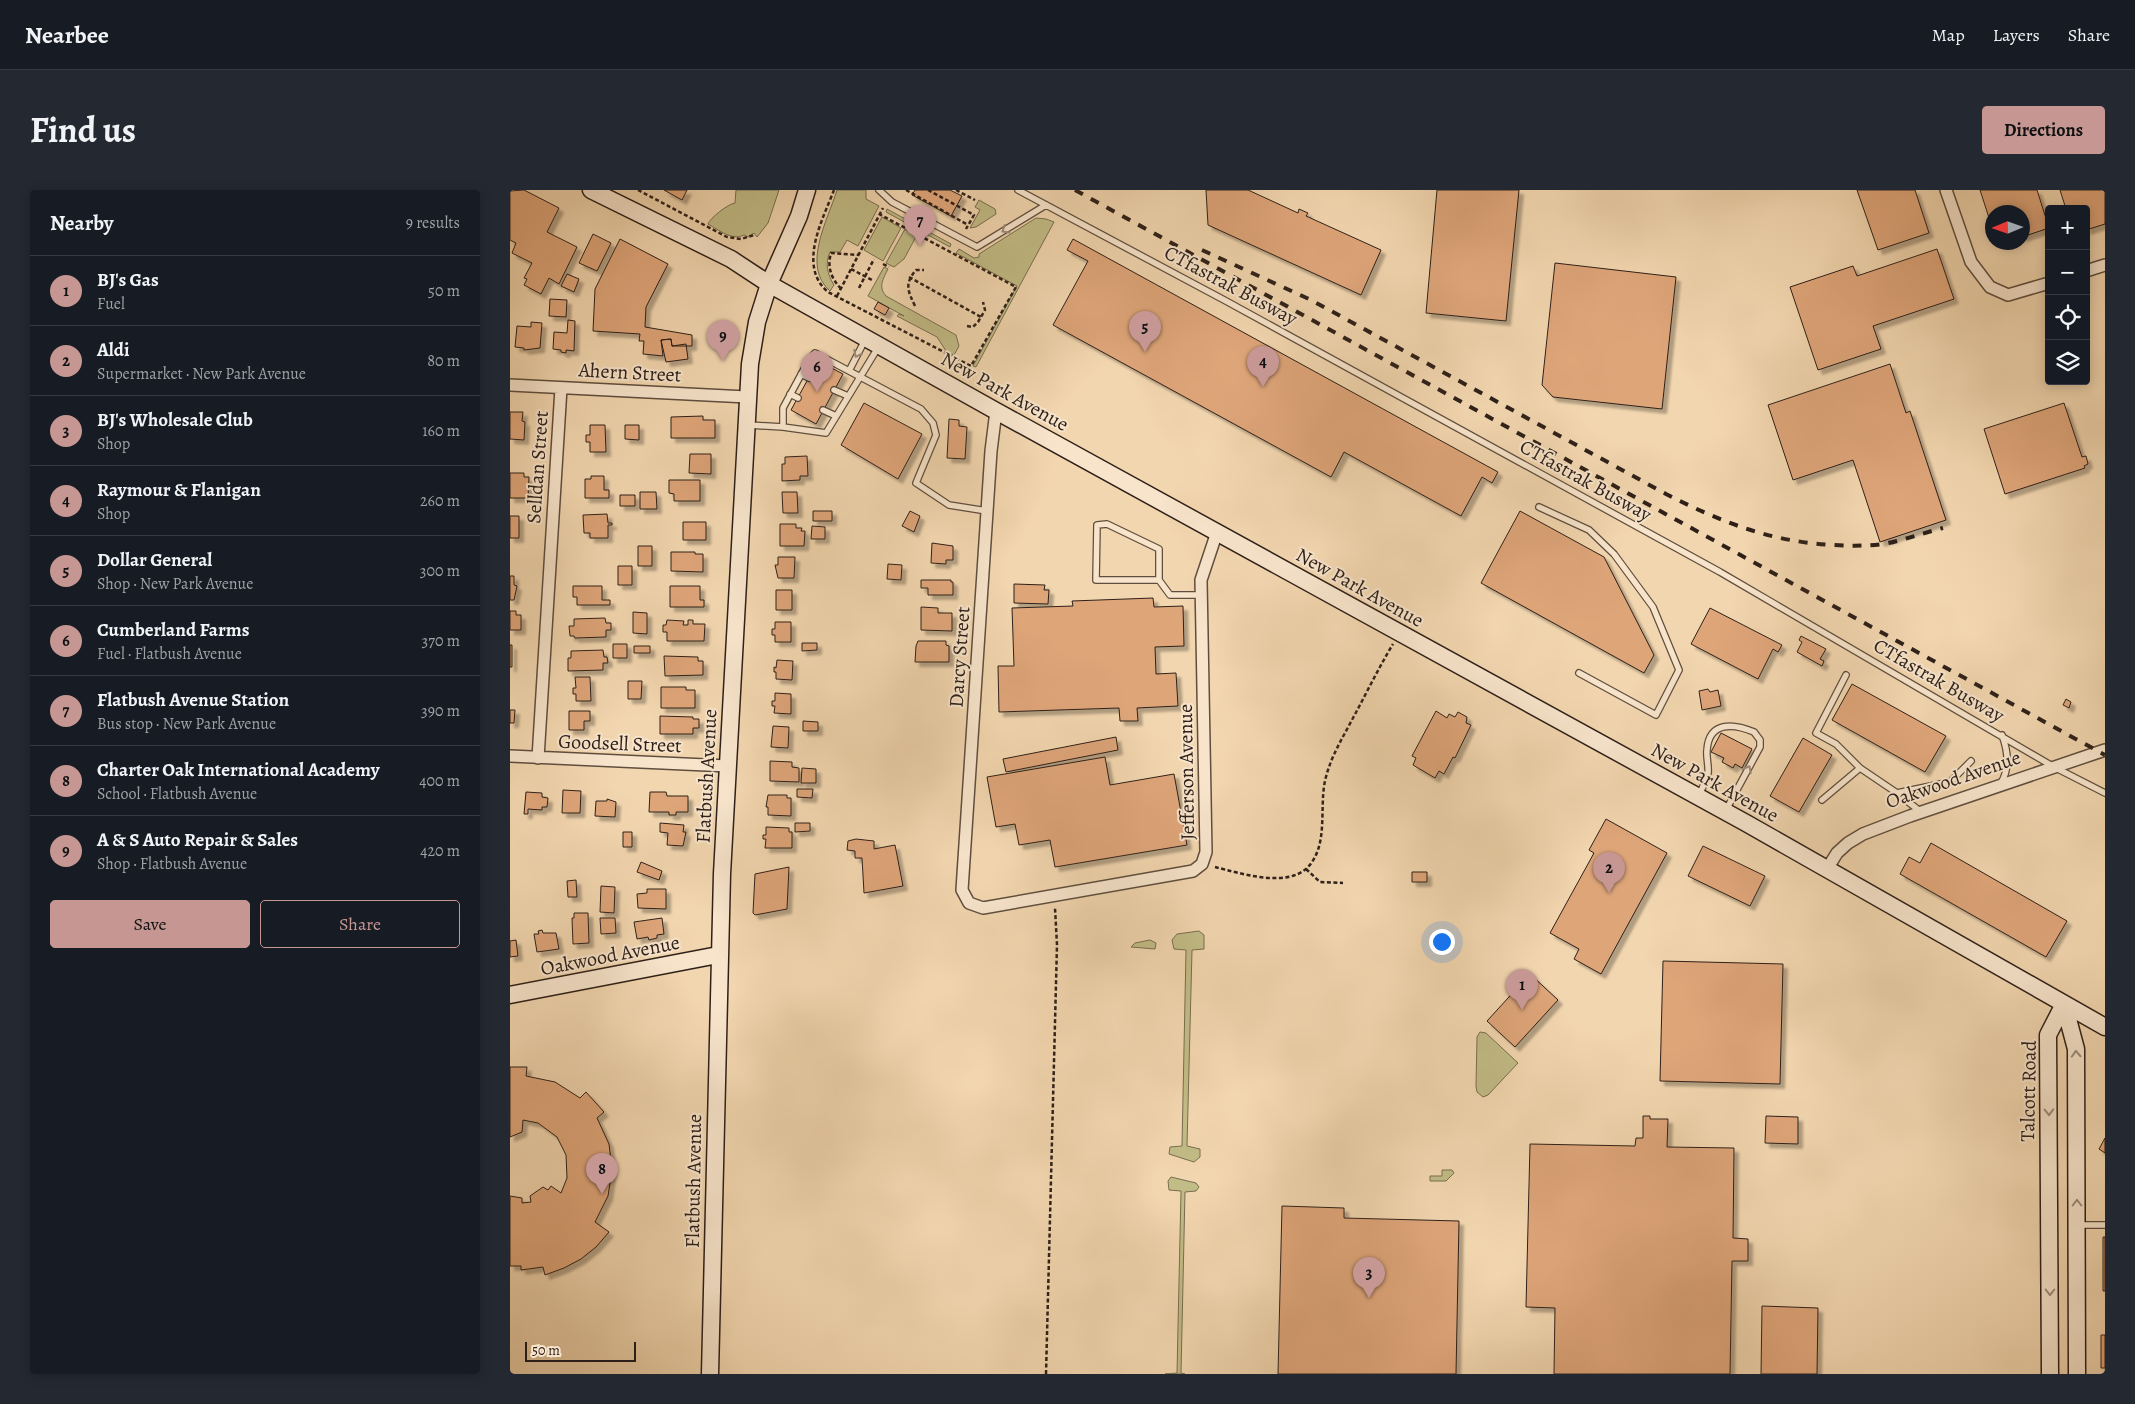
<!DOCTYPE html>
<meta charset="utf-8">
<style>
body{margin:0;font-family:Alegreya,serif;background:#242831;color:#f1f3f6}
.controls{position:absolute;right:15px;top:15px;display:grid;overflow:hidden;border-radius:5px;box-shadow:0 2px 12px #0003}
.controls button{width:45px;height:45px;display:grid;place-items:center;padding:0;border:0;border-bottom:1px solid #363941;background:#171b24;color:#f1f3f6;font:25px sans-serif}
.compass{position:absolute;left:1475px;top:15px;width:45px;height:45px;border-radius:50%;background:#171b24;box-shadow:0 2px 12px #0003;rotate:268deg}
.scale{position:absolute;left:15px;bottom:12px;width:111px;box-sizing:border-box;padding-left:5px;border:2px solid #2e2019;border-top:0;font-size:14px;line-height:18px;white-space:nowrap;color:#2e2019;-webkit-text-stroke:4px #f7e4cb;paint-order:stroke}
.you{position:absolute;left:931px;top:751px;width:18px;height:18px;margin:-12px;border:4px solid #fff;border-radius:50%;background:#1a73e8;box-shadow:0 0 0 8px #1a73e833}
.badge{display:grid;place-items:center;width:32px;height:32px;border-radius:50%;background:#c59692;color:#111;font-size:16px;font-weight:700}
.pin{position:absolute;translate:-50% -41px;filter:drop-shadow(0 1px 2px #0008)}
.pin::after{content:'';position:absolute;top:26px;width:18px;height:15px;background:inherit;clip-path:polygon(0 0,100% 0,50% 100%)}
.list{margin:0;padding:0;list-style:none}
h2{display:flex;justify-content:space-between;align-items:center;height:65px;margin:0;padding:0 20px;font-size:21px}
h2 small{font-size:16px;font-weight:400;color:#9ea1a6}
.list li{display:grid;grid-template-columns:32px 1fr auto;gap:15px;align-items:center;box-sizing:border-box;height:70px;padding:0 20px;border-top:1px solid #363941}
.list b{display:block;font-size:19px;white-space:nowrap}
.list p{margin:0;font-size:16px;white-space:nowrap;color:#9ea1a6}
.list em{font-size:16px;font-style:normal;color:#9ea1a6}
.actions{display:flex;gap:10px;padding:15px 20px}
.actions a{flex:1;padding:11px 0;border:1px solid #c59692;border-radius:5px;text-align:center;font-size:18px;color:#c59692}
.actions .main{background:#c59692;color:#111}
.icon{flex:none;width:28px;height:28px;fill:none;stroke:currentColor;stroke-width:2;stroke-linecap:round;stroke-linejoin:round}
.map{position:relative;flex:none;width:1595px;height:1184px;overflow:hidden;border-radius:5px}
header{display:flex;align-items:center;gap:30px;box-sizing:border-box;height:70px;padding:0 25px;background:#171b24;border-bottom:1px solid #363941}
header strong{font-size:24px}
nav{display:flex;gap:28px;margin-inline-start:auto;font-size:18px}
.intro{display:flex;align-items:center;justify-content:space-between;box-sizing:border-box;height:120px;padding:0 30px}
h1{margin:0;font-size:35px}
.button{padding:12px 22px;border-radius:5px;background:#c59692;color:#111;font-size:18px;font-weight:700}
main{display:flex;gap:30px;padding:0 30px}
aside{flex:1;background:#171b24;border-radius:5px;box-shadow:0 2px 12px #0003}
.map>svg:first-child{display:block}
.green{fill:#c2bc86;stroke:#786e50}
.building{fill:#dea579;stroke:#2e2019;filter:url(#shadow)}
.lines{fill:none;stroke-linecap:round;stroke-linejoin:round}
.lane-casing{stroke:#5f4e3e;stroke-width:8}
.street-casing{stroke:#5f4e3e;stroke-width:14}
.secondary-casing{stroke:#2e2019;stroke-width:19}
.path{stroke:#2e2019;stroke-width:2.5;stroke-dasharray:4 2.5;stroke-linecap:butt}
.lane{stroke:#f7e4cb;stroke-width:5.5}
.street{stroke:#f7e4cb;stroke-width:11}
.secondary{stroke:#f7e4cb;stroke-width:16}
.rail{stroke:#2e2019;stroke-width:4;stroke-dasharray:9 9;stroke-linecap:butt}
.oneway{stroke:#9d8c7b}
.labels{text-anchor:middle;stroke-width:4;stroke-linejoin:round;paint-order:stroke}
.street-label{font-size:20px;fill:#2e2019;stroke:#f7e4cb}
</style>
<header>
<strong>Nearbee</strong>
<nav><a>Map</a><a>Layers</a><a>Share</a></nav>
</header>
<div class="intro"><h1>Find us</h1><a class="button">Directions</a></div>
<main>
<aside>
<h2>Nearby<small>9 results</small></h2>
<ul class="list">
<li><span class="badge">1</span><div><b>BJ's Gas</b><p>Fuel</p></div><em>50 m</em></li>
<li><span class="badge">2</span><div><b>Aldi</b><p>Supermarket · New Park Avenue</p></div><em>80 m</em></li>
<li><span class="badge">3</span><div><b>BJ's Wholesale Club</b><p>Shop</p></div><em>160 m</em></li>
<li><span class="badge">4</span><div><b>Raymour &amp; Flanigan</b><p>Shop</p></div><em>260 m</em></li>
<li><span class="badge">5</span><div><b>Dollar General</b><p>Shop · New Park Avenue</p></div><em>300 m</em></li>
<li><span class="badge">6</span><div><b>Cumberland Farms</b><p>Fuel · Flatbush Avenue</p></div><em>370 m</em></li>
<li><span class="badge">7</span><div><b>Flatbush Avenue Station</b><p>Bus stop · New Park Avenue</p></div><em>390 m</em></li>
<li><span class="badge">8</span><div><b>Charter Oak International Academy</b><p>School · Flatbush Avenue</p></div><em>400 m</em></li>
<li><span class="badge">9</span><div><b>A &amp; S Auto Repair &amp; Sales</b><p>Shop · Flatbush Avenue</p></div><em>420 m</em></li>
</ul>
<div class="actions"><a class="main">Save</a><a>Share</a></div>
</aside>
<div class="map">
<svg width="1595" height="1184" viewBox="0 0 1595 1184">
<defs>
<filter id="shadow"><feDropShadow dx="4.5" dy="4.5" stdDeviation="1" flood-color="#0004"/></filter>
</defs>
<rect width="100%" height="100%" fill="#f2d6af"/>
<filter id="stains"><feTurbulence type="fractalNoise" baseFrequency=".004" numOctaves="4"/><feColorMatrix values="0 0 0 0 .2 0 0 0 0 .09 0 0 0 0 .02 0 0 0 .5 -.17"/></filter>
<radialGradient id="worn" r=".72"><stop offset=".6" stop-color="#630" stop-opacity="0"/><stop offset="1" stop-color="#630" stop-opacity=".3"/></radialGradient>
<path class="green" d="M226 0H269L258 33 247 47 244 43 238 47 234 45C222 51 209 40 198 34 200 28 218 14 225 13Z
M327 0H356V9L369 16 348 56 337 50 330 62H320C315 73 317 84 324 95L320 101C291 76 318 30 327 0Z
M469 10 485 19 486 24 466 37 460 38 470 20 465 17Z
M377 19 441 54 440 57 376 22Z
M372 27 391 38 373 71 354 60Z
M526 28 536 29 544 32 466 177 463 176 507 96 446 63 449 59 464 68 469 67V64Z
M395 39 407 45 394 69 384 77 376 73Z
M374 77 378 79C373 89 368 97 376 106L446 145 449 156 444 165 436 161 427 147 387 126 389 124 394 126 358 106Z
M689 741 694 745V759L682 760 677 956 690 959V967L684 972 659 964 660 957 672 956 676 760 664 759 662 750 667 744Z
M640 750 646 753 645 759 621 757 625 753Z
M970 842 976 843 1008 873 978 905 973 907 967 902 966 896 967 847Z
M932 980H942L944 983 936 991H920V986H932Z
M661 987 686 993 689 997 686 1001 675 1002 671 1183 675 1184H655L667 1183 671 1001 659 1000 658 991Z"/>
<path class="building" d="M14 0 49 18 37 42 67 57 49 94 39 88 31 104 14 95 17 89 14 88 22 73 2 63 6 53 0 50V1Z
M154 0H177L172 10Z
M405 0H440L452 6 441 26 402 5Z
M696 0H738L788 23 789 19 798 23 796 26 871 60 851 105 698 35Z
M927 0H1009L996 131 916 123Z
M1347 0H1405L1419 43 1368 60Z
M1470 0H1527L1539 38 1512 47V22H1482V37Z
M1550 0H1595V34L1576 40V19H1556Z
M83 44 101 53 87 81 69 73Z
M110 49 158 74 136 117 135 137 182 145V156H162L161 149 151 150 153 166 133 164 134 151H129L130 144 83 141 85 99Z
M563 49 988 282 982 293 972 287 951 326 834 262 821 287 543 135 578 71 557 60Z
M1427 59 1444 109 1363 136 1371 159 1308 180 1280 97 1343 76 1347 86Z
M1045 73 1166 87 1152 219 1043 207 1032 195Z
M57 84 69 89 64 102 51 96Z
M40 109 57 110 56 127 39 126Z
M368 112 379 118 375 125 364 119Z
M58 130 65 131 64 161 56 160V163L51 162V160L43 159 44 142 57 143Z
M21 132 32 133 30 158 14 160V158L5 157 7 136 21 137Z
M161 149 162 156 176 154 178 169 156 172 151 150Z
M308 171 333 184 306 234 281 220Z
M1380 174 1396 223 1400 221 1436 330 1370 352 1343 270 1283 290 1258 215Z
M354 213 412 244 388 289 331 255Z
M1554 213 1572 267 1576 266 1578 274 1574 276 1575 278 1495 304 1474 239Z
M0 222H13L12 231 15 232 14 250 0 249Z
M193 226V230H205V248H161V227Z
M439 229 449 230V236L457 237 455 269 437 268Z
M80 235H95L96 262H80V252H76V245H80Z
M115 235H129V250L115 249Z
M180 264H201V284L179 283Z
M297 266 298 286H290V290L272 291V274H275V267Z
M0 283H14V287H19L18 308H0Z
M81 286H94V300H99V308H75V289H81Z
M159 290H190V311H164V304L159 303Z
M130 302H146L147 319H130Z
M272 302H287L288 323H273Z
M110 305H125V316H110Z
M303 321H322V331H303Z
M400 321 410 326 404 342 392 336Z
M1010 321 1094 367 1144 465 1134 483 971 393Z
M97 324 98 333H102V335H98V348H80V343H74L73 325Z
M0 326H9V348H0Z
M173 332H196V350H173Z
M270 334H286V338H292L291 341H295L294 356H270Z
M302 336 315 337V349H301Z
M422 353 443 356V370H436V374L421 373Z
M128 356H142V376H128Z
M161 362H185V364H193V382L161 381Z
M268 367H285L284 388H268L265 375H268Z
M378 374 392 375 391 390 377 389Z
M108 376H122V395H108Z
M0 386H4V395L7 396 4 410H0Z
M411 390H441V392H443V405H418V398H411Z
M504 394 535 395 534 400H539L538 414 504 413Z
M63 396H92V410H100V415H67V407H63Z
M160 396H190V410H194V417H160Z
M266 400H282V420H266Z
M643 408 644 417 673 416 674 456 645 457 646 484 666 483 668 516 627 518 628 531H610L609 518 489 522 488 476H504L502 418 563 416 562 411Z
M411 417 428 418V423H442V441L411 440Z
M1200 418 1272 455 1268 462 1263 459 1248 489 1181 454Z
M0 421H6V425H11V440H0Z
M123 422 137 423V444L123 443Z
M95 428 96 433H101V440H96V447L65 448 64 446H60L59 436H64V429Z
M157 430 174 431 173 435H178V430H183V434H195L194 451H157V442H153V435H156Z
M265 432H281V452H265V445H262V439H265Z
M1291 446 1316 459 1310 469 1314 471 1312 476 1287 462 1292 452 1289 450Z
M408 451H436V455L439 456V472H405L406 456Z
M292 453H307V460L292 461Z
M103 454H117V468H103Z
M0 455H2V477H0Z
M124 456H140V463H124Z
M93 460 94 467H97L98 473H93V480L58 481V468H61V461Z
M154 466 188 467V471H193V485L155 486Z
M267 470 283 471 282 490 266 489V482H264V477L266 478Z
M65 487H80L81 511H66V504H63V498H66Z
M118 491H132L131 509H118Z
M1342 494 1436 546 1415 582 1322 530Z
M151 497H176V500H185V518H151Z
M1198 499 1200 502 1208 500 1211 516 1192 520 1189 501Z
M265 503 281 504V524L264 523 265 516H262V511H265Z
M1556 509 1561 512 1559 518 1553 515Z
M0 520H5L4 533H0Z
M59 521H80V531H74V540H59Z
M926 521 937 528 939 524 945 527 948 522 957 527 956 533 961 535 945 568 943 567 934 584 929 581 925 588 903 575 906 568 902 566Z
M150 526 183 527V529H189V538H183V544H150Z
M293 531 308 532V541H293Z
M263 536 279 537 278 558 261 557Z
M1211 543 1242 559 1232 578 1225 574 1223 578 1212 572 1214 568 1201 562Z
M606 547 608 560 496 582 493 569Z
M1293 548 1322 565 1289 622 1260 606Z
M595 567 600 595 664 584 677 655 545 677 540 650 509 655 505 634 486 637 477 587Z
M260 571 282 572V577L289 578V592L260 591Z
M292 578 306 579V593H291Z
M287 599H303L302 608 287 607Z
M53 600 71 601 70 623H52Z
M16 602 32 603V607L38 608 37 617H32V620L18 619V624H14Z
M140 602H156L157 606H178V622H166V625H159V622H139Z
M258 605H277V608H281V626L258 625V617H256Z
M97 609 106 612 105 627 85 626 86 611H97Z
M1096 629 1157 663 1091 784 1064 769 1069 759 1040 743 1084 663 1079 660Z
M150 633 174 635 173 642H176L173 656 157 655 158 643 150 642Z
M285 633H300V641L285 642Z
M256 637 279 638V642H282V658H255L256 649H253V645H256Z
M113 642H122V657H113Z
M346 649 364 651V659L385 655 393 696 354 703 352 668H345V661L337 660 338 651Z
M1421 653 1557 731 1536 767 1390 684 1399 667 1410 673Z
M1193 656 1255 686 1240 716 1178 686Z
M131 672 152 681 149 690 127 682Z
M279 677 277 719 245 725 243 723 245 684Z
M902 682H917V692H902Z
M66 690 67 707H58L57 691Z
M91 696 105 697 104 723 90 722Z
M137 699H156V719L128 718 127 704 137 703Z
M64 723H78L79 753 63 754 62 728H64Z
M90 728H105L106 743 91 744Z
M152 728 154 744 147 745V748L139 750 138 747 127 749 124 732Z
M32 740 33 743H46L49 759 27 762 24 744H29L28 741Z
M6 750 8 766 0 767V751Z
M1153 771 1273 774 1270 894 1150 891Z
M1020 784 1048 810 1005 857 977 831Z
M0 877H17L16 886 45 892 70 908 76 902 94 922 87 928 99 954 102 980 98 1006 85 1032 99 1042 86 1057 71 1069 54 1078 35 1085 33 1077 11 1080V1076H0V1006L12 1008V1013L21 1012 20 1006 33 997 38 1000 41 996 51 1003 57 988 56 965 47 947 28 933 13 930 12 942 0 947Z
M1133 926H1140V929H1158L1157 957 1224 958 1223 1048 1238 1049V1071H1222L1220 1184H1044L1045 1118 1016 1117 1020 954 1125 956 1126 948H1133Z
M1256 926 1288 927V954L1255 953Z
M1595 948V963L1589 959Z
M772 1016 834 1018V1028L949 1031 946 1184H768Z
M1593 1047H1595V1101H1593Z
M1252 1116 1308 1118 1307 1184H1251Z
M1591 1145H1595V1178H1591Z"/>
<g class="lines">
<defs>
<path id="lane" d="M369 0 382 12 467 57 536 15
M508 0 716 111 1210 382 1544 577 1595 603
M339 181 355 150
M291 184 299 188
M324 200 338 206
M280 204 288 208
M313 220 326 226
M239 235 273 237V218L300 168 305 163 411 219 423 233 426 245 406 293 439 315 477 321
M273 237 316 243 369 156
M1029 317 1079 340 1104 364 1143 417 1169 480 1146 525 1069 483
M649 390V359L597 334 587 335 586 390H649L660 405H691
M1336 485 1306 543 1326 554 1350 578
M1491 593C1500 578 1498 561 1492 545
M1387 603 1440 592 1461 571
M1189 605C1192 598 1197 590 1198 583 1199 576 1196 567 1197 560 1199 530 1225 534 1244 542L1250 550V557L1216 620
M1312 610 1350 578 1387 603 1411 622
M1569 1035H1595"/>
<path id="street" d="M1436 0 1461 72 1480 97 1498 105 1539 93
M1576 81 1595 75
M0 195 237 207
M486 221 481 261 452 700 459 713 473 718 683 681 692 674 696 662 691 390 707 342
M0 566 218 576
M28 568 51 198
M1317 679 1327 663 1338 653 1353 644 1400 626 1595 560"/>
<path id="secondary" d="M81 0 221 69 259 94 486 221 1236 633 1595 837
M0 805 208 765
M1554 814 1566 859 1567 1184
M200 1184 212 684 240 174 247 132 259 94 289 26 297 0
M1540 1184 1538 845 1554 814"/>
</defs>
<use href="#lane" class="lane-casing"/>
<use href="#street" class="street-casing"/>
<use href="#secondary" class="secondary-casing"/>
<path class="path" d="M128 0 217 47 231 49 244 45
M324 0C313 29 287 76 318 102L461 176 506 97 369 24
M396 0 458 35
M418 0 464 25 456 39
M446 0 465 10
M373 74 379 77
M341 79 364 91
M399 87 471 127
M349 98 364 69
M331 99C321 88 317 77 321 63L349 65
M327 106 373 18
M405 116C398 101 394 94 406 80H414
M457 136 463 137 468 132 475 120 473 112
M705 677C729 683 776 698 797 678 819 656 809 619 815 591 820 568 832 549 843 528 856 504 868 479 883 454
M796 679 810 692 833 693
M536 1184 547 755 545 718"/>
<use href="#lane" class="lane"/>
<use href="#street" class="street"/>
<use href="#secondary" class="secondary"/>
<path class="rail" d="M565 0 1595 565
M692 60 801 110 1156 304C1211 332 1261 352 1324 355 1341 356 1357 356 1374 354 1394 350 1413 343 1433 338"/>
</g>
<defs><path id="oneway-chevron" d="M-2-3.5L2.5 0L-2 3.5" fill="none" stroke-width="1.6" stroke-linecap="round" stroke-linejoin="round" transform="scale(1.25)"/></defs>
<g class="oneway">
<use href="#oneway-chevron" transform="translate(495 40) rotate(149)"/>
<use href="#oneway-chevron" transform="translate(347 164) rotate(117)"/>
<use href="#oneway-chevron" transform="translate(1238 579) rotate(-62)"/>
<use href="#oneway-chevron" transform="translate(1566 864) rotate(-93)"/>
<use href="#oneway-chevron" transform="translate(1539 922) rotate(89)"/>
<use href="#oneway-chevron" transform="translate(1567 1013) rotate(-90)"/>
<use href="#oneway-chevron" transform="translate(1540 1102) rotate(90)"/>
</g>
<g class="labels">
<g class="street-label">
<text transform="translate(721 95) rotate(28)" y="7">CTfastrak Busway</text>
<text transform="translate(120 182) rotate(3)" y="7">Ahern Street</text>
<text transform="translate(495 201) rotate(29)" y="7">New Park Avenue</text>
<text transform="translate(27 277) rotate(-86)" y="7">Selldan Street</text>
<text transform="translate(1076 290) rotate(29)" y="7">CTfastrak Busway</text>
<text transform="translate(850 397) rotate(29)" y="7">New Park Avenue</text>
<text transform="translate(449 467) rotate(-86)" y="7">Darcy Street</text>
<text transform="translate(1429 490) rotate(30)" y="7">CTfastrak Busway</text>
<text transform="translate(110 553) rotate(2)" y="7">Goodsell Street</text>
<text transform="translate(676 582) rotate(-91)" y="7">Jefferson Avenue</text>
<text transform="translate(196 586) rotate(-87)" y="7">Flatbush Avenue</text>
<text transform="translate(1443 589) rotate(-19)" y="7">Oakwood Avenue</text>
<text transform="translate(1205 592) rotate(29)" y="7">New Park Avenue</text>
<text transform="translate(100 765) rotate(-11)" y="7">Oakwood Avenue</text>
<text transform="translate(1518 901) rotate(-89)" y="7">Talcott Road</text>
<text transform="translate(183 991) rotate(-89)" y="7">Flatbush Avenue</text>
</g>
</g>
<rect width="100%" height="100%" filter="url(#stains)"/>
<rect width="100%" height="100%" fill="url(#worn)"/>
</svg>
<div class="controls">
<button>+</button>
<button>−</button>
<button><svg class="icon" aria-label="locate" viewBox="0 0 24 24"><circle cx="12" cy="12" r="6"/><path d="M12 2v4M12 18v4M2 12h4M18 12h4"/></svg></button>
<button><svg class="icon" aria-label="layers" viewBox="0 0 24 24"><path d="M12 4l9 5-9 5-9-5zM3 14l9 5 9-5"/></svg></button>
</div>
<svg class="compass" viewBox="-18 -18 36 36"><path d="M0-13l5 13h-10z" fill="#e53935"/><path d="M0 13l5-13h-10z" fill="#9ea1a6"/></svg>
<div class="scale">50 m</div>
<div class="you"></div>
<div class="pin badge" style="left:1012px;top:820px">1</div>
<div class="pin badge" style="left:1099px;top:703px">2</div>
<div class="pin badge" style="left:859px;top:1108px">3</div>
<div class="pin badge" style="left:753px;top:197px">4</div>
<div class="pin badge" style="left:635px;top:162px">5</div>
<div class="pin badge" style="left:307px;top:202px">6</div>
<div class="pin badge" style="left:410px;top:56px">7</div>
<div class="pin badge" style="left:92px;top:1004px">8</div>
<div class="pin badge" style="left:213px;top:171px">9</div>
</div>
</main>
